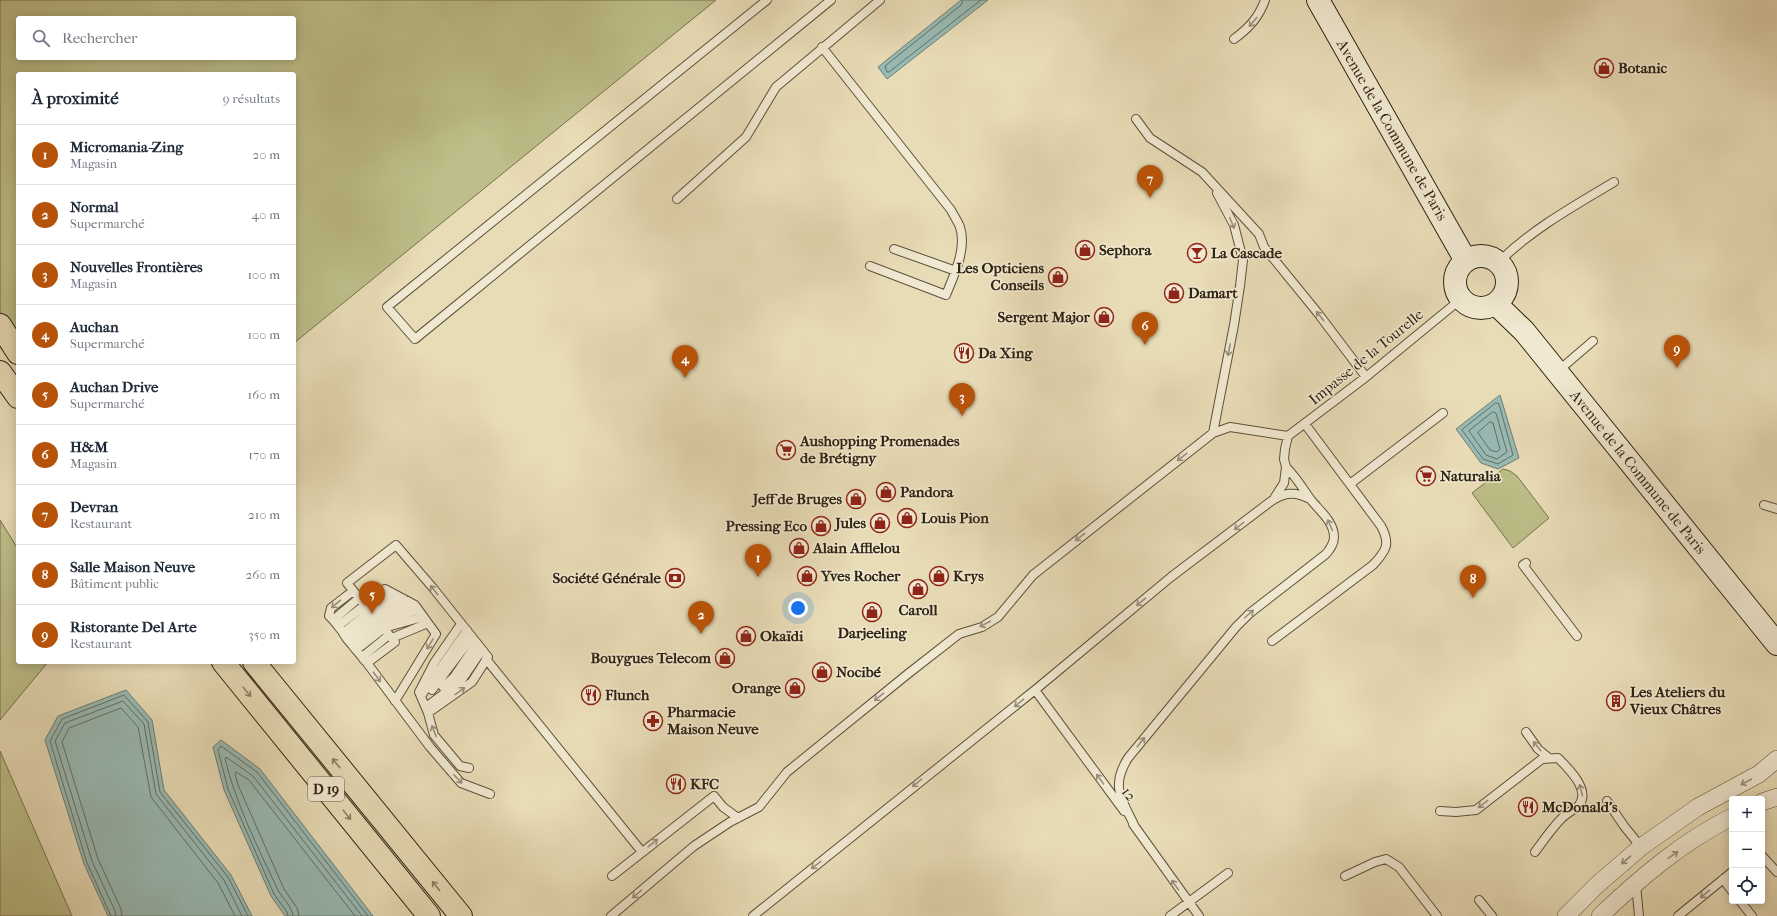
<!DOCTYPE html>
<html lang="fr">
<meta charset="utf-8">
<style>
body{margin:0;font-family:"IM FELL French Canon",serif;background:#f2f2f3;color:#1f2937}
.controls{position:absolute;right:12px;bottom:12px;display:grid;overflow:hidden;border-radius:4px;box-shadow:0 2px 10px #0003}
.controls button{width:36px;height:36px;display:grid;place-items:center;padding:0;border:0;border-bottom:1px solid #e0e1e3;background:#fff;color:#1f2937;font:20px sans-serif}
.you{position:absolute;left:798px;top:608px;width:14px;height:14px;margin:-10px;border:3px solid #fff;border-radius:50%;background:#1a73e8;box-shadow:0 0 0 6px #1a73e833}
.badge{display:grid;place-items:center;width:26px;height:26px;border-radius:50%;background:#b45309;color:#fff;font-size:13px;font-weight:700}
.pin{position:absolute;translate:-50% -33px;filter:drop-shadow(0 1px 2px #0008)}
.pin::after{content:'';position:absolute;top:21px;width:14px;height:12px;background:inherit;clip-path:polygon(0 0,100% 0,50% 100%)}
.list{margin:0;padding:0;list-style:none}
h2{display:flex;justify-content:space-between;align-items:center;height:52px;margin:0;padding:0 16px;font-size:17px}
h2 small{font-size:13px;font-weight:400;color:#747a83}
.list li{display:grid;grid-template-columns:26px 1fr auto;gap:12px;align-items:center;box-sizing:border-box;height:60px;padding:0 16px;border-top:1px solid #e0e1e3}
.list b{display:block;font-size:15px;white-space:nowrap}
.list p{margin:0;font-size:13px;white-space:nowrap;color:#747a83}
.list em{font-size:13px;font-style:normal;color:#747a83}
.icon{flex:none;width:22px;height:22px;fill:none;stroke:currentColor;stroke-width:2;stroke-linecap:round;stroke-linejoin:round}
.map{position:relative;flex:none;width:1777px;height:916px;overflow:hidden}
.search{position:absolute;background:#fff;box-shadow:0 2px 10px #0003;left:16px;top:16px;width:280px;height:44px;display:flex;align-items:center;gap:10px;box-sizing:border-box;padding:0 14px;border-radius:4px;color:#747a83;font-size:15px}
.panel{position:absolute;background:#fff;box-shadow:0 2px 10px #0003;left:16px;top:72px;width:280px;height:592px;border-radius:4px}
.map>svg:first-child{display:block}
.green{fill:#bdbe89;stroke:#76704e;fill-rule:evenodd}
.water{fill:#98bab4;stroke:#6e7e74}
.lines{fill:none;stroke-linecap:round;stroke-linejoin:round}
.shore{stroke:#646e64;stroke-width:1}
.lane-casing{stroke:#5d513c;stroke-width:10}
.street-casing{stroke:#5d513c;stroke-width:18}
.secondary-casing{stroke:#2f2313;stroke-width:24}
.primary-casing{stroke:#2f2313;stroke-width:24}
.lane{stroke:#f0e8d0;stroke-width:8}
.street{stroke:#f0e8d0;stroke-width:17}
.secondary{stroke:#f0e8d0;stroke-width:22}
.primary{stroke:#e8dcb6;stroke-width:22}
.oneway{stroke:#998f7b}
.oneway2{stroke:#8c8064}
.labels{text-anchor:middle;stroke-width:3;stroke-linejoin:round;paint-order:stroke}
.shield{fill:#f0e8d0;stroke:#695e4c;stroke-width:1}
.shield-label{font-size:14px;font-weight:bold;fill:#2f2313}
.poi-label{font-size:15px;font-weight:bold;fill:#2f2313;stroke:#f0e8d0;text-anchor:start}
.street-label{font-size:15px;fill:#2f2313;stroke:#f0e8d0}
</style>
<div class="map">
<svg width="1777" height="916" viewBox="0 0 1777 916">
<rect width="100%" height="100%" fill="#e8dcb6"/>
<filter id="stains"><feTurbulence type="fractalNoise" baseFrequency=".005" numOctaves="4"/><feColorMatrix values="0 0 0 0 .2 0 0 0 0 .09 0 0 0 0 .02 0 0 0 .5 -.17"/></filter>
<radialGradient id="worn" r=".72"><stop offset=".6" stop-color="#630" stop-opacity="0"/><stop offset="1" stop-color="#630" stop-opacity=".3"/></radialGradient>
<path class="green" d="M0 0H716L294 343V74H18V339L0 311ZM18 18H294V58H18Z
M1503 469 1510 471 1517 476 1549 518 1513 548 1472 493Z
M0 520 18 549V662H48L0 720Z
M0 751 72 916H0Z"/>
<path class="water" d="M961 0H988L887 79 878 67Z
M1500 395 1519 458 1498 469 1481 463 1456 429Z
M126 690 152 720 164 790 231 875 252 916H108L84 864 45 740 58 716Z
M221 740 260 769 373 916H285L271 896 224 790 213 747Z"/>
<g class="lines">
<path class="shore" d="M963 0 961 5 885 66 887 72H889L981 0
M1496 403 1499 404 1513 455 1498 464 1483 459 1462 430Z
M1493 412 1496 413 1507 452 1497 459 1486 455 1469 431Z
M1490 422 1493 423 1500 449 1497 452 1490 450 1478 433Z
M111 916 87 863 50 741 62 719 124 695 148 722 160 792 228 877 248 916
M116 916 115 911 92 861 55 741 65 723 123 701 144 724 156 794 224 880 242 916
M122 916 121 909 98 859 62 742 69 728 121 708 138 727 151 797 218 883 235 916
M288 916 287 912 274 894 228 789 218 750 221 746 257 772 368 916
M293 916C292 906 282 898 278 890 258 848 236 804 225 759L226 757 253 776 362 916
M299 916 297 908 284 889 238 785 235 774 236 772 249 780 355 916"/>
<defs>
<path id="lane" d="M767 0 387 307 415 339 831 0
M1234 39C1249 28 1259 17 1265 0
M822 47 951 210C954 216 958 222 960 227 967 249 954 275 946 295L870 266
M1136 119 1150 138 1202 172 1259 234 1264 247 1317 312 1366 377
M677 199 746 137 776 87 880 0
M894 249 956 271
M1499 262C1532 229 1574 206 1614 182
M1558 371 1593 341
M1213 433 1234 325 1240 286 1243 260 1234 225 1217 193
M1288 436 1366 377 1461 299
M1350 484 1443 413
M1275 497 1284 483 1286 467 1284 459 1285 449 1288 436
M1764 505 1777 509
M1526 563 1523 565 1577 636
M333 620 329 616 331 608 353 591
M461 624 434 663 419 692 428 713 434 735 460 766 469 768
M338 626 333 620 359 598 385 589 415 605 436 634 395 701
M341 630 338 626 365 605 395 595
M392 638 428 623
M347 639 343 633 370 611 404 599
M1272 641 1373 565C1386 551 1391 544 1381 526L1305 424
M352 645 347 639 375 617 412 604
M356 650 352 645 379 622 418 610
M362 657 356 650 384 628 423 617
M486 659 642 852
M364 660 362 657 389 635
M443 687 454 677 477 643
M432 690 472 637
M1035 690 1124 811
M421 696 467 630
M426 707 461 681 482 650
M428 713 472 682 488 657 433 588 396 545 347 583 395 642 367 663 430 747 461 783 490 794
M1526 732 1538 749 1549 758
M1607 801 1624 826 1641 847
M1440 811 1456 812 1476 810 1542 759 1558 758C1568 768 1591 790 1579 805 1574 810 1567 813 1562 818 1552 828 1543 841 1535 852
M1133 824 1199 916
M1135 827C1122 799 1110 787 1128 758L1236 627 1250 613 1326 554C1330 549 1334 544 1334 537 1334 522 1320 511 1311 500 1302 488 1298 479 1286 467
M1762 856 1777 872
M612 876 714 796 723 807 738 818
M1345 876 1375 862 1386 859 1399 867 1437 916
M1723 879 1732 891
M1636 884 1639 916
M1479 900 1492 916
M1740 901 1752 916
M611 916 694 846 730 822 759 807 787 772 909 673 959 634 982 627 998 617 1033 575 1213 433 1230 427 1288 436
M753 916 1035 690 1171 577 1270 502C1284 492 1295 491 1310 499
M1170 916 1228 873
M1678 916 1732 872"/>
<path id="street" d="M1762 802 1777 797
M1566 916 1597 885 1641 847 1698 807 1759 774 1777 759
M1600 916C1639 879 1683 841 1732 817"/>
<path id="secondary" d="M1318 0 1466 261
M1455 282a26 26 0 1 1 52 0a26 26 0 1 1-52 0Z
M1496 304 1524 331 1777 644"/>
<path id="primary" d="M0 325 18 353
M0 372 18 397
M223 662 429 916
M254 662 461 916"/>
</defs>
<use href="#lane" class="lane-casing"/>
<use href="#street" class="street-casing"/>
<use href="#secondary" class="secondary-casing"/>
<use href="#primary" class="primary-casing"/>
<use href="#lane" class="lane"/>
<use href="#street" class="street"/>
<use href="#secondary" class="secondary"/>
<use href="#primary" class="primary"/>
</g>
<defs><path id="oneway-shaft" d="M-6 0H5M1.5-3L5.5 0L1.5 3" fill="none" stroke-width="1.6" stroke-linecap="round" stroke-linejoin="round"/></defs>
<g class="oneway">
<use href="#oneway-shaft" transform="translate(1253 22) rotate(130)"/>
<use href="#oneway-shaft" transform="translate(1232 223) rotate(67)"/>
<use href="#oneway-shaft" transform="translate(1320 316) rotate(-128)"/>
<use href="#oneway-shaft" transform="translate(1229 350) rotate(101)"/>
<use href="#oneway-shaft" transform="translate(1182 457) rotate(142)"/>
<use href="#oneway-shaft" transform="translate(1330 525) rotate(-114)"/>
<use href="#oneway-shaft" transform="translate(1239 526) rotate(142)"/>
<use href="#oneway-shaft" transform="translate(1080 537) rotate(142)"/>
<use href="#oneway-shaft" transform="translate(434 590) rotate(-129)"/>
<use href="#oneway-shaft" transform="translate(1141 602) rotate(140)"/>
<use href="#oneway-shaft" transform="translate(336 604) rotate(140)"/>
<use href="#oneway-shaft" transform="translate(1249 614) rotate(-42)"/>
<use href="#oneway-shaft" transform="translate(985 624) rotate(152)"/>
<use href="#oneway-shaft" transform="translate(430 644) rotate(121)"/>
<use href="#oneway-shaft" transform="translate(377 677) rotate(53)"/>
<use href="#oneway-shaft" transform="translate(460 691) rotate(-36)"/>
<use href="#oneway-shaft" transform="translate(879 697) rotate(141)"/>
<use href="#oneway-shaft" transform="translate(1019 703) rotate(141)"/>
<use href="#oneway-shaft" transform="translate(434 731) rotate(-112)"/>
<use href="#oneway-shaft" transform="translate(1141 742) rotate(-51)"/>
<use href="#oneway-shaft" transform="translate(1537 746) rotate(-129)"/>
<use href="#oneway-shaft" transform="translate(458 779) rotate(46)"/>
<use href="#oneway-shaft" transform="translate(1100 779) rotate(-126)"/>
<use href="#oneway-shaft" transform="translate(1746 782) rotate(152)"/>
<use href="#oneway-shaft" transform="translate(917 783) rotate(141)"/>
<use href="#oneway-shaft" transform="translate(1581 790) rotate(-105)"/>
<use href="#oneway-shaft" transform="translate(1483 804) rotate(142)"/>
<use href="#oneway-shaft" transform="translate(653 843) rotate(-38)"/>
<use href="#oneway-shaft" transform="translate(1673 855) rotate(-35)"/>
<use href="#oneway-shaft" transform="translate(1626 860) rotate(139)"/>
<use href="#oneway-shaft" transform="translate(816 865) rotate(142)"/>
<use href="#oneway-shaft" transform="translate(1175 885) rotate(-125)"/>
<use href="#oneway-shaft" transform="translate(637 894) rotate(139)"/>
<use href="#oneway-shaft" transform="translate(1705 894) rotate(141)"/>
</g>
<g class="oneway2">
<use href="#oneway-shaft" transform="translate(247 692) rotate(51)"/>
<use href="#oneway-shaft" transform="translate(336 763) rotate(-129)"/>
<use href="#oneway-shaft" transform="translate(347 815) rotate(51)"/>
<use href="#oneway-shaft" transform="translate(436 886) rotate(-129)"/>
</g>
<defs>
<symbol id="shop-ring" viewBox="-11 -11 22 22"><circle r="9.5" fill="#f0e8d0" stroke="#8f2418" stroke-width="1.5"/><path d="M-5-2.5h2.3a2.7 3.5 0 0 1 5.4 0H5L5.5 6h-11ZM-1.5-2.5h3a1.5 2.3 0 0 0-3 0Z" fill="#8f2418"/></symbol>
<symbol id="bar-ring" viewBox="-11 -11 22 22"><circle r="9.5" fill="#f0e8d0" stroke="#8f2418" stroke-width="1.5"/><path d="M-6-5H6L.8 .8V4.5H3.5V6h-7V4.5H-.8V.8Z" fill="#8f2418"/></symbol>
<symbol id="restaurant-ring" viewBox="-11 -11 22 22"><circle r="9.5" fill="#f0e8d0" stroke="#8f2418" stroke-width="1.5"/><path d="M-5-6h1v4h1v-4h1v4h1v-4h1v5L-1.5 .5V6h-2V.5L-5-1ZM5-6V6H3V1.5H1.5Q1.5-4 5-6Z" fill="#8f2418"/></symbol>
<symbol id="supermarket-ring" viewBox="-11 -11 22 22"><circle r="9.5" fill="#f0e8d0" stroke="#8f2418" stroke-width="1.5"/><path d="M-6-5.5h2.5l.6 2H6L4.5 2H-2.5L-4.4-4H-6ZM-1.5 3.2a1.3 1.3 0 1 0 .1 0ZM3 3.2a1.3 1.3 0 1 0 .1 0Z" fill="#8f2418"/></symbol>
<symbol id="bank-ring" viewBox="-11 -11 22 22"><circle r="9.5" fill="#f0e8d0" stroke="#8f2418" stroke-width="1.5"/><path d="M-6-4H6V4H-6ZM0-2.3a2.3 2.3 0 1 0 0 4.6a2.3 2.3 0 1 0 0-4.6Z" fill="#8f2418"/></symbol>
<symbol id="building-ring" viewBox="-11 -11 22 22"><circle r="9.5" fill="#f0e8d0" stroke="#8f2418" stroke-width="1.5"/><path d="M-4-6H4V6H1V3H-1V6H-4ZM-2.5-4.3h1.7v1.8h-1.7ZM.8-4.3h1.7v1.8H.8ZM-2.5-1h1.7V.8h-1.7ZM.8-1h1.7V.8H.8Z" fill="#8f2418"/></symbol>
<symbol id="pharmacy-ring" viewBox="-11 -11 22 22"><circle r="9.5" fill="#f0e8d0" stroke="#8f2418" stroke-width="1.5"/><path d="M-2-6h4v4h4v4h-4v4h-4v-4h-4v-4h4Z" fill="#8f2418"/></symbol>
</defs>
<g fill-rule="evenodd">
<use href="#shop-ring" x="1593" y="57" width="22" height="22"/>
<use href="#shop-ring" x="1074" y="239" width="22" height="22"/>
<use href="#bar-ring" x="1186" y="242" width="22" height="22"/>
<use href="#shop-ring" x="1047" y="266" width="22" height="22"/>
<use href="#shop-ring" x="1163" y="282" width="22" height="22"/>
<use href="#shop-ring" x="1093" y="306" width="22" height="22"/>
<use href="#restaurant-ring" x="953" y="342" width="22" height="22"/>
<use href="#supermarket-ring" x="775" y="439" width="22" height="22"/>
<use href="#supermarket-ring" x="1415" y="465" width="22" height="22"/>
<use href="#shop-ring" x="875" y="481" width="22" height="22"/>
<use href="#shop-ring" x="845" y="488" width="22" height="22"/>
<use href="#shop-ring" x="896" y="507" width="22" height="22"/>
<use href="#shop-ring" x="869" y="512" width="22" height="22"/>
<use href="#shop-ring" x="810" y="515" width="22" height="22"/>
<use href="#shop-ring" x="788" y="537" width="22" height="22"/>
<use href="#shop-ring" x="796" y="565" width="22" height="22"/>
<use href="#shop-ring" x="928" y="565" width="22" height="22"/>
<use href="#bank-ring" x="664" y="567" width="22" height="22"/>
<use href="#shop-ring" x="907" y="578" width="22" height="22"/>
<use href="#shop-ring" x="861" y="601" width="22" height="22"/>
<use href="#shop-ring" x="735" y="625" width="22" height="22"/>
<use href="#shop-ring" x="714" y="647" width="22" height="22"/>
<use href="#shop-ring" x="811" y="661" width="22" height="22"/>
<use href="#shop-ring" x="784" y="677" width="22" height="22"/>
<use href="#restaurant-ring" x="580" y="684" width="22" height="22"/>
<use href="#building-ring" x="1605" y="690" width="22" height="22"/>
<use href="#pharmacy-ring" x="642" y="710" width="22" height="22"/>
<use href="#restaurant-ring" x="665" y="773" width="22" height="22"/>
<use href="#restaurant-ring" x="1517" y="796" width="22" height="22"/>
</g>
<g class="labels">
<rect class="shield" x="308" y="777" width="36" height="24" rx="3"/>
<g class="shield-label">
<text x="326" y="794">D 19</text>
</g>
<g class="poi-label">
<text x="1618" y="73">Botanic</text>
<text x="1099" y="255">Sephora</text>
<text x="1211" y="258">La Cascade</text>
<text x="1044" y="273" text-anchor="end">Les Opticiens<tspan x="1044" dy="17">Conseils</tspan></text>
<text x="1188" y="298">Damart</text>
<text x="1090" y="322" text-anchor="end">Sergent Major</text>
<text x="978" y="358">Da Xing</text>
<text x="800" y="446">Aushopping Promenades<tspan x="800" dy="17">de Brétigny</tspan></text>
<text x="1440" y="481">Naturalia</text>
<text x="900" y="497">Pandora</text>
<text x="842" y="504" text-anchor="end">Jeff de Bruges</text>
<text x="921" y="523">Louis Pion</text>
<text x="866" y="528" text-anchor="end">Jules</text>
<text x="807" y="531" text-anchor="end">Pressing Eco</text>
<text x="813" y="553">Alain Afflelou</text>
<text x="821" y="581">Yves Rocher</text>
<text x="953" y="581">Krys</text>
<text x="661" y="583" text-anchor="end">Société Générale</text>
<text x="918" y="615" text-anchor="middle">Caroll</text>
<text x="872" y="638" text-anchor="middle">Darjeeling</text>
<text x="760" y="641">Okaïdi</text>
<text x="711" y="663" text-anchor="end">Bouygues Telecom</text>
<text x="836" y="677">Nocibé</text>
<text x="781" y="693" text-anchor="end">Orange</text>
<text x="1630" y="697">Les Ateliers du<tspan x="1630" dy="17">Vieux Châtres</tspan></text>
<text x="605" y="700">Flunch</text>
<text x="667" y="717">Pharmacie<tspan x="667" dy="17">Maison Neuve</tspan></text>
<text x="690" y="789">KFC</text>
<text x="1542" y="812">McDonald's</text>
</g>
<g class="street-label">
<text transform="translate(1392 130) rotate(60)" y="5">Avenue de la Commune de Paris</text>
<text transform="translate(1366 357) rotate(-39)" y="5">Impasse de la Tourelle</text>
<text transform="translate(1638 472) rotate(51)" y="5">Avenue de la Commune de Paris</text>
<text transform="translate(1129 794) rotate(54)" y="5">12</text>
</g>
</g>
<rect width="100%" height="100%" filter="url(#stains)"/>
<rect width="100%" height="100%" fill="url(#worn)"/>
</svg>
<div class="controls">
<button>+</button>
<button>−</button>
<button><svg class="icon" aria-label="locate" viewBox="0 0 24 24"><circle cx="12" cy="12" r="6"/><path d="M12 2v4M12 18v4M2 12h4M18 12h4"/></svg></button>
</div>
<div class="you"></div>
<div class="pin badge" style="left:758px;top:577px">1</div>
<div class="pin badge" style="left:701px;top:634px">2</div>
<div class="pin badge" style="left:962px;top:416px">3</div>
<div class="pin badge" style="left:685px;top:378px">4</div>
<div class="pin badge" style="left:372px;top:614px">5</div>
<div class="pin badge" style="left:1145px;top:345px">6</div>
<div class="pin badge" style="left:1150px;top:198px">7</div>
<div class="pin badge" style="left:1473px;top:598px">8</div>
<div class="pin badge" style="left:1677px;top:368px">9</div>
<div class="search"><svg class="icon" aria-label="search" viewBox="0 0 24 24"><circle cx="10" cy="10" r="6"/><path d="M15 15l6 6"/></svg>Rechercher</div>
<section class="panel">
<h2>À proximité<small>9 résultats</small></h2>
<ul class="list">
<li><span class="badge">1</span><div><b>Micromania-Zing</b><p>Magasin</p></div><em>20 m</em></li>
<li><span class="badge">2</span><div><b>Normal</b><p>Supermarché</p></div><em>40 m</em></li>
<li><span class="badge">3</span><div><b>Nouvelles Frontières</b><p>Magasin</p></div><em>100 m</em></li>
<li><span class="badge">4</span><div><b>Auchan</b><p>Supermarché</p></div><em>100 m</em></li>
<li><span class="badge">5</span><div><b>Auchan Drive</b><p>Supermarché</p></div><em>160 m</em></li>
<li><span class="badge">6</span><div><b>H&amp;M</b><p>Magasin</p></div><em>170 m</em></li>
<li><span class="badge">7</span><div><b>Devran</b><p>Restaurant</p></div><em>210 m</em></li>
<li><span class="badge">8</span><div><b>Salle Maison Neuve</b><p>Bâtiment public</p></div><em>260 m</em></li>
<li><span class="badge">9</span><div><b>Ristorante Del Arte</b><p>Restaurant</p></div><em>350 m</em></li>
</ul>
</section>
</div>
